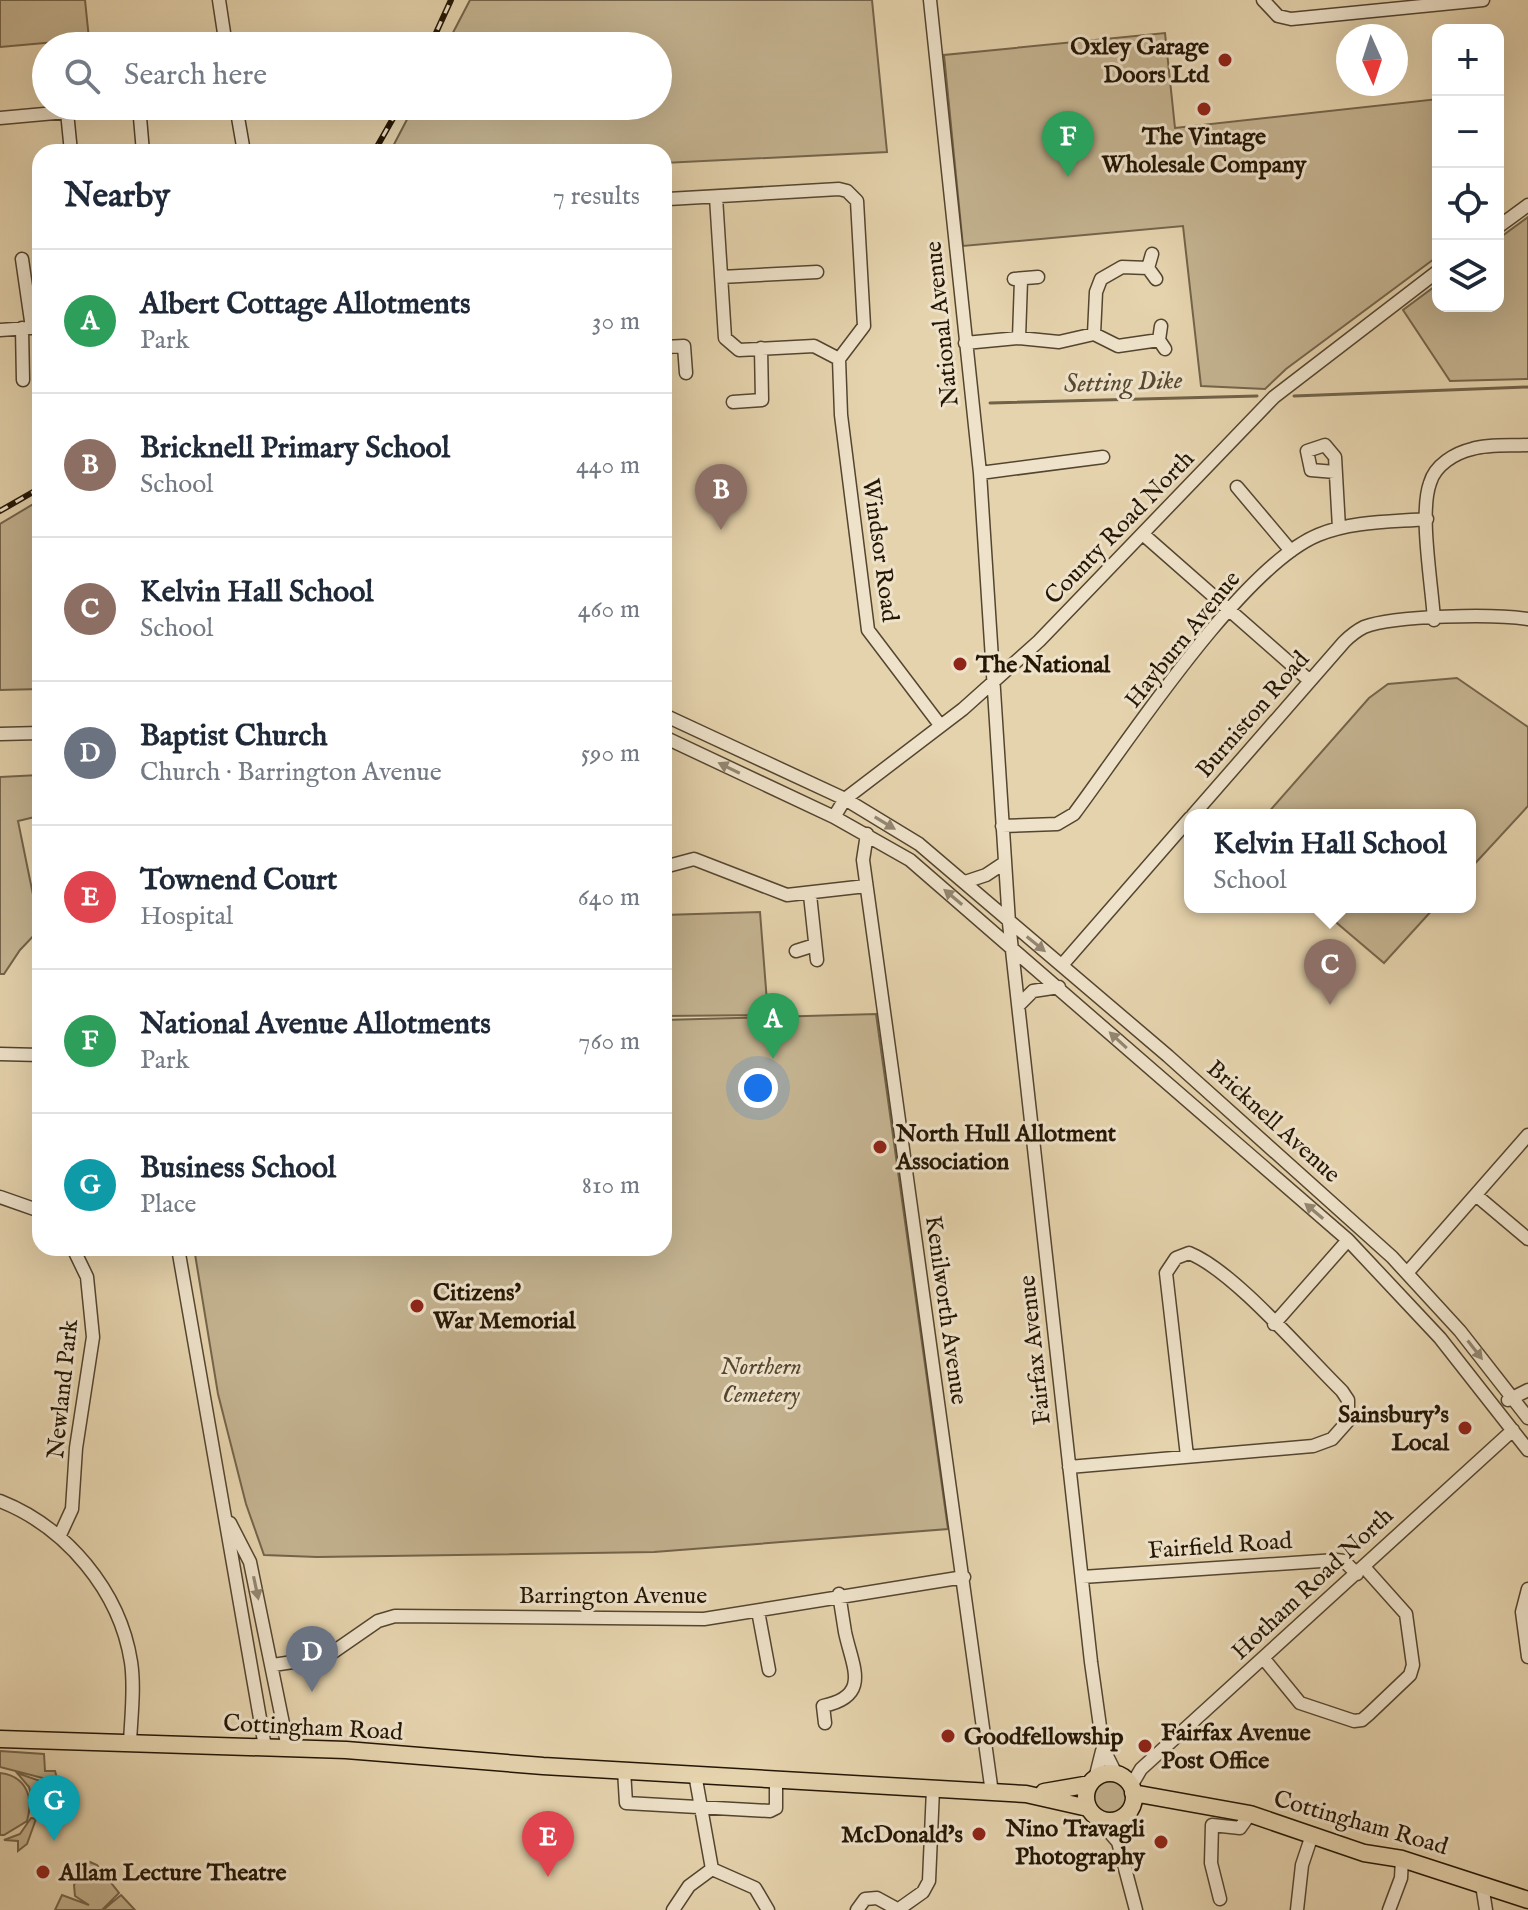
<!DOCTYPE html>
<meta charset="utf-8">
<style>
body{margin:0;font-family:"IM FELL English",serif;background:#f2f2f3;color:#1f2937}
.controls{position:absolute;right:24px;top:24px;display:grid;overflow:hidden;border-radius:16px;box-shadow:0 8px 32px #0002}
.controls button{width:72px;height:72px;display:grid;place-items:center;padding:0;border:0;border-bottom:2px solid #e0e1e3;background:#fff;color:#1f2937;font:40px sans-serif}
.compass{position:absolute;left:1336px;top:24px;width:72px;height:72px;border-radius:50%;background:#fff;box-shadow:0 8px 32px #0002;rotate:177deg}
.you{position:absolute;left:758px;top:1088px;width:28px;height:28px;margin:-20px;border:6px solid #fff;border-radius:50%;background:#1a73e8;box-shadow:0 0 0 12px #1a73e833}
.badge{display:grid;place-items:center;width:52px;height:52px;border-radius:50%;background:#2563eb;color:#fff;font-size:26px;font-weight:700}
.pin{position:absolute;translate:-50% -66px;filter:drop-shadow(0 2px 4px #0008)}
.pin::after{content:'';position:absolute;top:42px;width:28px;height:24px;background:inherit;clip-path:polygon(0 0,100% 0,50% 100%)}
.popup{position:absolute;left:1184px;top:809px;width:292px;height:104px;box-sizing:border-box;display:grid;place-content:center;border-radius:16px;background:#fff;filter:drop-shadow(0 2px 6px #0005);font-size:26px;white-space:nowrap;color:#747a83}
.popup b{font-size:30px;color:#1f2937}
.popup::after{content:'';position:absolute;left:50%;top:100%;margin-left:-16px;border:16px solid transparent;border-top-color:#fff}
.list{margin:0;padding:0;list-style:none}
h2{display:flex;justify-content:space-between;align-items:center;height:104px;margin:0;padding:0 32px;font-size:34px}
h2 small{font-size:26px;font-weight:400;color:#747a83}
.list li{display:grid;grid-template-columns:52px 1fr auto;gap:24px;align-items:center;box-sizing:border-box;height:144px;padding:0 32px;border-top:2px solid #e0e1e3}
.list b{display:block;font-size:30px;white-space:nowrap}
.list p{margin:0;font-size:26px;white-space:nowrap;color:#747a83}
.list em{font-size:26px;font-style:normal;color:#747a83}
.icon{flex:none;width:44px;height:44px;fill:none;stroke:currentColor;stroke-width:2;stroke-linecap:round;stroke-linejoin:round}
.map{position:relative;flex:none;width:1528px;height:1910px;overflow:hidden}
.search{position:absolute;background:#fff;box-shadow:0 8px 32px #0002;left:32px;top:32px;width:640px;height:88px;display:flex;align-items:center;gap:20px;box-sizing:border-box;padding:0 28px;border-radius:44px;color:#747a83;font-size:30px}
.panel{position:absolute;background:#fff;box-shadow:0 8px 32px #0002;left:32px;top:144px;width:640px;height:1112px;border-radius:24px}
.map>svg:first-child{display:block}
.green{fill:#c4b390;stroke:#74644a;stroke-width:2}
.lines{fill:none;stroke-linecap:round;stroke-linejoin:round}
.stream{stroke:#706148;stroke-width:3}
.minor-casing{stroke:#54452f;stroke-width:15}
.major-casing{stroke:#241605;stroke-width:19}
.minor{stroke:#eee2ca;stroke-width:12}
.major{stroke:#e5d3ad;stroke-width:16}
.rail-casing{stroke:#241605;stroke-width:6}
.rail{stroke:#eee2ca;stroke-width:3;stroke-dasharray:9;stroke-linecap:butt}
.oneway{fill:#938671}
.poi-dot{fill:#8f2418;stroke:#eee2ca;stroke-width:3}
.labels{text-anchor:middle;stroke-width:6;stroke-linejoin:round;paint-order:stroke}
.poi-label{font-size:24px;font-weight:bold;fill:#241605;stroke:#eee2ca;text-anchor:start}
.street-label{font-size:24px;fill:#241605;stroke:#eee2ca}
.park-label{font-size:24px;font-style:italic;fill:#54452f;stroke:#eee2ca}
.water-label{font-size:26px;font-style:italic;fill:#574831;stroke:#eee2ca}
</style>
<div class="map">
<svg width="1528" height="1910" viewBox="0 0 1528 1910">
<rect width="100%" height="100%" fill="#e5d3ad"/>
<filter id="stains"><feTurbulence type="fractalNoise" baseFrequency=".0025" numOctaves="4"/><feColorMatrix values="0 0 0 0 .2 0 0 0 0 .09 0 0 0 0 .02 0 0 0 .5 -.17"/></filter>
<radialGradient id="worn" r=".72"><stop offset=".6" stop-color="#630" stop-opacity="0"/><stop offset="1" stop-color="#630" stop-opacity=".3"/></radialGradient>
<path class="green" d="M0 0H85L89 39 0 47Z
M470 0H872L887 152 664 163V152H390L414 106H658V46H446Z
M1165 33 1175 128 1438 99V256L1286 369 1265 389 1201 386 1183 226 963 246 944 55Z
M1528 217V379L1450 381 1403 310 1438 284V306H1498V239Z
M40 500V689L0 690V524Z
M1457 678 1528 727V806L1470 869V815H1266L1369 698 1388 684Z
M39 775 40 792 35 796 39 816 18 821 40 929 20 950 4 974H0V777Z
M1318 907H1435L1384 963Z
M760 912 768 1015 664 1016V915Z
M876 1014 948 1529 654 1552 317 1557 264 1555 246 1504 218 1394 194 1248H664V1020Z
M0 1751 44 1754 45 1771H55L58 1782 0 1767Z
M0 1773C26 1776 34 1797 27 1821L4 1835H0Z
M17 1773 46 1783 34 1805 29 1787Z
M1091 1798a19 19 0 1 1 38 0a19 19 0 1 1-38 0Z
M31 1818 36 1819 27 1844 18 1851V1841L4 1840 20 1834Z
M90 1862 97 1865 119 1893 102 1910H55L62 1895 89 1905 75 1896 74 1885Z
M121 1895 135 1910H103Z"/>
<g class="lines">
<path class="stream" d="M1294 396 1528 387
M990 403 1257 396"/>
<defs>
<path id="minor" d="M219 0 226 46
M930 0 980 473 1009 923 1091 1662 1103 1748 1116 1774
M1263 0 1278 16 1291 19 1483 0
M139 106 143 152
M236 106 244 152
M67 112 71 152
M0 118 132 106
M716 197 725 338 739 350 814 346 839 359
M668 199 839 189 847 191 857 201 864 326 839 359 841 415 868 630 940 725
M1498 227 1528 205
M1152 254 1148 268 1156 279
M22 259 32 328
M721 277 817 272
M1014 279 1038 277
M1161 326 1159 340 1165 349
M22 328 23 380
M0 330 29 328
M1094 334 1096 292 1101 279 1122 267 1148 268
M1019 338 1021 280
M965 343 1019 338 1059 342 1094 334 1118 346 1159 340
M664 347 684 346 686 373
M733 402 762 400 761 348
M1335 472 1311 470 1307 451 1325 445 1335 457 1339 528
M980 473 1103 457
M1237 487 1291 551
M1145 536 1310 681
M1434 620C1432 585 1419 513 1430 483 1435 465 1455 453 1472 449 1489 444 1510 446 1528 445
M664 715 845 799 919 844 1168 1056 1392 1257 1460 1331 1528 1418
M0 734 40 733
M664 737 834 817 910 860 1348 1240 1440 1338 1528 1450
M1193 815 1344 642C1350 636 1356 631 1364 627 1395 615 1495 614 1528 619
M834 817 845 799 963 709 1039 641 1274 397 1438 271
M1002 826 1057 824 1074 814C1127 743 1241 567 1318 535 1352 521 1391 522 1427 519
M867 834 863 860 992 1793
M664 867 694 859 787 895 866 886
M965 882 986 875 1004 863
M810 895 817 960
M796 951 815 945
M1062 965 1190 818
M1019 1005 1033 991 1059 987
M0 1054 40 1055
M1477 1196 1528 1239
M0 1197 40 1211
M178 1248 265 1747
M1407 1273 1528 1135
M1274 1324 1348 1240
M1508 1400 1528 1390
M1069 1467 1313 1446 1332 1439 1348 1421V1400L1342 1391C1304 1354 1234 1271 1189 1253L1176 1258 1166 1273 1187 1456
M0 1501C66 1527 120 1591 131 1662 135 1688 131 1717 130 1743
M230 1523 250 1562 288 1748
M60 1535 72 1509 76 1448 93 1337 87 1277 73 1248
M1082 1577 1336 1560 1344 1561 1357 1574
M1528 1589 1522 1612 1528 1657
M758 1611 769 1670
M1264 1659 1300 1703 1354 1721 1362 1720 1369 1714 1410 1675 1413 1665 1406 1614 1364 1567
M273 1665 326 1657 378 1621 395 1616 704 1619 964 1577
M825 1723 823 1706C872 1696 852 1666 845 1632 843 1620 841 1607 839 1594
M624 1770 626 1803 770 1811 776 1808V1780
M695 1774 712 1869
M1095 1779 1102 1751
M1131 1786 1141 1769 1513 1430
M1097 1818 1118 1842 1136 1910
M1118 1842 1124 1817
M712 1869 755 1888 768 1910
M1482 1885 1486 1910
M1220 1899 1211 1863 1212 1825 1240 1828 1250 1814
M899 1909 923 1892 929 1881 933 1789
M673 1910 689 1886 712 1869
M857 1910 865 1899 877 1898 899 1910
M1297 1910 1302 1865 1312 1835
M1389 1910 1401 1878 1402 1859"/>
<path id="major" d="M0 1739 346 1750 543 1766 1026 1794 1088 1808
M1086 1797a24 24 0 1 1 48 0a24 24 0 1 1-48 0Z
M1044 1792 1090 1784
M1133 1793 1250 1814 1364 1853 1402 1859 1528 1900"/>
</defs>
<use href="#minor" class="minor-casing"/>
<use href="#major" class="major-casing"/>
<use href="#minor" class="minor"/>
<use href="#major" class="major"/>
<defs>
<path id="rail" d="M430 46 451 0
M374 152 400 106
M0 511 40 488"/>
</defs>
<use href="#rail" class="rail-casing"/>
<use href="#rail" class="rail"/>
</g>
<defs><path id="oneway-solid" d="M-6-.8H1V-3.2L6.5 0L1 3.2V.8H-6Z" transform="scale(2)"/></defs>
<g class="oneway">
<use href="#oneway-solid" transform="translate(729 768) rotate(-154)"/>
<use href="#oneway-solid" transform="translate(885 823) rotate(31)"/>
<use href="#oneway-solid" transform="translate(953 897) rotate(-140)"/>
<use href="#oneway-solid" transform="translate(1036 944) rotate(39)"/>
<use href="#oneway-solid" transform="translate(1118 1040) rotate(-137)"/>
<use href="#oneway-solid" transform="translate(1314 1211) rotate(-140)"/>
<use href="#oneway-solid" transform="translate(1475 1350) rotate(52)"/>
<use href="#oneway-solid" transform="translate(256 1588) rotate(78)"/>
</g>
<g class="poi-dot">
<circle cx="1225" cy="60" r="8"/>
<circle cx="1204" cy="109" r="8"/>
<circle cx="960" cy="664" r="8"/>
<circle cx="880" cy="1147" r="8"/>
<circle cx="417" cy="1306" r="8"/>
<circle cx="1465" cy="1428" r="8"/>
<circle cx="948" cy="1736" r="8"/>
<circle cx="1145" cy="1746" r="8"/>
<circle cx="979" cy="1834" r="8"/>
<circle cx="1161" cy="1842" r="8"/>
<circle cx="43" cy="1872" r="8"/>
</g>
<g class="labels">
<g class="poi-label">
<text x="1209" y="54" text-anchor="end">Oxley Garage<tspan x="1209" dy="28">Doors Ltd</tspan></text>
<text x="1204" y="144" text-anchor="middle">The Vintage<tspan x="1204" dy="28">Wholesale Company</tspan></text>
<text x="976" y="672">The National</text>
<text x="896" y="1141">North Hull Allotment<tspan x="896" dy="28">Association</tspan></text>
<text x="433" y="1300">Citizens'<tspan x="433" dy="28">War Memorial</tspan></text>
<text x="1449" y="1422" text-anchor="end">Sainsbury's<tspan x="1449" dy="28">Local</tspan></text>
<text x="1161" y="1740">Fairfax Avenue<tspan x="1161" dy="28">Post Office</tspan></text>
<text x="964" y="1744">Goodfellowship</text>
<text x="1145" y="1836" text-anchor="end">Nino Travagli<tspan x="1145" dy="28">Photography</tspan></text>
<text x="963" y="1842" text-anchor="end">McDonald's</text>
<text x="59" y="1880">Allam Lecture Theatre</text>
</g>
<g class="street-label">
<text transform="translate(941 324) rotate(-96)" y="8">National Avenue</text>
<text transform="translate(1119 527) rotate(-46)" y="8">County Road North</text>
<text transform="translate(881 550) rotate(82)" y="8">Windsor Road</text>
<text transform="translate(1182 639) rotate(-51)" y="8">Hayburn Avenue</text>
<text transform="translate(1252 714) rotate(-49)" y="8">Burniston Road</text>
<text transform="translate(1274 1121) rotate(42)" y="8">Bricknell Avenue</text>
<text transform="translate(947 1310) rotate(82)" y="8">Kenilworth Avenue</text>
<text transform="translate(1034 1350) rotate(-96)" y="8">Fairfax Avenue</text>
<text transform="translate(62 1389) rotate(-84)" y="8">Newland Park</text>
<text transform="translate(1220 1545) rotate(-4)" y="8">Fairfield Road</text>
<text transform="translate(1312 1583) rotate(-43)" y="8">Hotham Road North</text>
<text x="613" y="1603">Barrington Avenue</text>
<text transform="translate(313 1727) rotate(3)" y="8">Cottingham Road</text>
<text transform="translate(1361 1822) rotate(16)" y="8">Cottingham Road</text>
</g>
<g class="park-label">
<text x="761" y="1374">Northern<tspan x="761" dy="28">Cemetery</tspan></text>
</g>
<g class="water-label">
<text transform="translate(1123 381) rotate(-2)" y="9">Setting Dike</text>
</g>
</g>
<rect width="100%" height="100%" filter="url(#stains)"/>
<rect width="100%" height="100%" fill="url(#worn)"/>
</svg>
<div class="controls">
<button>+</button>
<button>−</button>
<button><svg class="icon" aria-label="locate" viewBox="0 0 24 24"><circle cx="12" cy="12" r="6"/><path d="M12 2v4M12 18v4M2 12h4M18 12h4"/></svg></button>
<button><svg class="icon" aria-label="layers" viewBox="0 0 24 24"><path d="M12 4l9 5-9 5-9-5zM3 14l9 5 9-5"/></svg></button>
</div>
<svg class="compass" viewBox="-18 -18 36 36"><path d="M0-13l5 13h-10z" fill="#e53935"/><path d="M0 13l5-13h-10z" fill="#747a83"/></svg>
<div class="you"></div>
<div class="pin badge" style="left:773px;top:1059px;background:#2e9e5b">A</div>
<div class="pin badge" style="left:721px;top:530px;background:#8d6e63">B</div>
<div class="pin badge" style="left:1330px;top:1005px;background:#8d6e63">C</div>
<div class="popup"><b>Kelvin Hall School</b>School</div>
<div class="pin badge" style="left:312px;top:1692px;background:#6b7280">D</div>
<div class="pin badge" style="left:548px;top:1877px;background:#e0444e">E</div>
<div class="pin badge" style="left:1068px;top:177px;background:#2e9e5b">F</div>
<div class="pin badge" style="left:54px;top:1841px;background:#0f9aa8">G</div>
<div class="search"><svg class="icon" aria-label="search" viewBox="0 0 24 24"><circle cx="10" cy="10" r="6"/><path d="M15 15l6 6"/></svg>Search here</div>
<section class="panel">
<h2>Nearby<small>7 results</small></h2>
<ul class="list">
<li><span class="badge" style="background:#2e9e5b">A</span><div><b>Albert Cottage Allotments</b><p>Park</p></div><em>30 m</em></li>
<li><span class="badge" style="background:#8d6e63">B</span><div><b>Bricknell Primary School</b><p>School</p></div><em>440 m</em></li>
<li><span class="badge" style="background:#8d6e63">C</span><div><b>Kelvin Hall School</b><p>School</p></div><em>460 m</em></li>
<li><span class="badge" style="background:#6b7280">D</span><div><b>Baptist Church</b><p>Church · Barrington Avenue</p></div><em>590 m</em></li>
<li><span class="badge" style="background:#e0444e">E</span><div><b>Townend Court</b><p>Hospital</p></div><em>640 m</em></li>
<li><span class="badge" style="background:#2e9e5b">F</span><div><b>National Avenue Allotments</b><p>Park</p></div><em>760 m</em></li>
<li><span class="badge" style="background:#0f9aa8">G</span><div><b>Business School</b><p>Place</p></div><em>810 m</em></li>
</ul>
</section>
</div>
